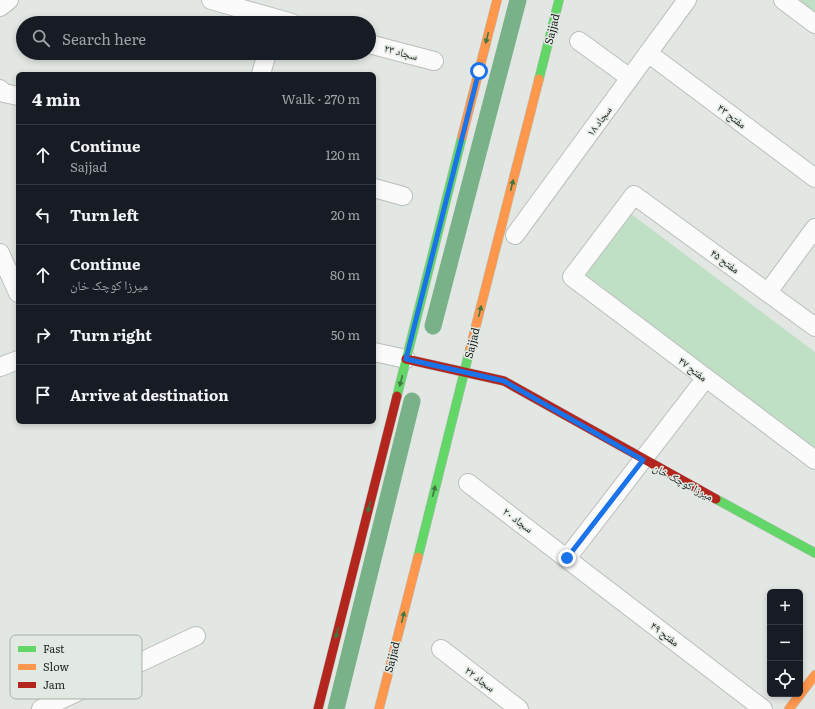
<!DOCTYPE html>
<meta charset="utf-8">
<style>
body{margin:0;font-family:Literata,"Noto Naskh Arabic",serif;background:#20242c;color:#f1f3f6}
.controls{position:absolute;right:12px;bottom:12px;display:grid;overflow:hidden;border-radius:6px;box-shadow:0 2px 6px #0003}
.controls button{width:36px;height:36px;display:grid;place-items:center;padding:0;border:0;border-bottom:1px solid #363941;background:#171b24;color:#f1f3f6;font:20px sans-serif}
.stop{position:absolute;width:12px;height:12px;margin:-9px;border:3px solid #1a73e8;border-radius:50%;background:#fff}
.stop.end{background:#1a73e8;border-color:#fff;box-shadow:0 1px 4px #0008}
.list{margin:0;padding:0;list-style:none}
h2{display:flex;justify-content:space-between;align-items:center;height:52px;margin:0;padding:0 16px;font-size:17px}
h2 small{font-size:13px;font-weight:400;color:#9ea1a6}
.list li{display:grid;grid-template-columns:26px 1fr auto;gap:12px;align-items:center;box-sizing:border-box;height:60px;padding:0 16px;border-top:1px solid #363941}
.list b{display:block;font-size:15px;white-space:nowrap}
.list p{margin:0;font-size:13px;white-space:nowrap;color:#9ea1a6}
.list em{font-size:13px;font-style:normal;color:#9ea1a6}
.icon{flex:none;width:22px;height:22px;fill:none;stroke:currentColor;stroke-width:2;stroke-linecap:round;stroke-linejoin:round}
.map{position:relative;flex:none;width:815px;height:709px;overflow:hidden}
.search{position:absolute;background:#171b24;box-shadow:0 2px 6px #0003;left:16px;top:16px;width:360px;height:44px;display:flex;align-items:center;gap:10px;box-sizing:border-box;padding:0 14px;border-radius:22px;color:#9ea1a6;font-size:15px}
.panel{position:absolute;background:#171b24;box-shadow:0 2px 6px #0003;left:16px;top:72px;width:360px;height:352px;border-radius:6px}
.map>svg:first-child{display:block}
.green{fill:#c0e0c6}
.lines{fill:none;stroke-linecap:round;stroke-linejoin:round}
.canal{stroke:#79b289;stroke-width:17}
.street-casing{stroke:#bbbebb;stroke-width:20}
.fast-casing{stroke:#bbbebb;stroke-width:10}
.slow-casing{stroke:#bbbebb;stroke-width:10}
.jam-casing{stroke:#bbbebb;stroke-width:10}
.street{stroke:#fbfbfb;stroke-width:18}
.fast{stroke:#63d668;stroke-width:9}
.slow{stroke:#ff974d;stroke-width:9}
.jam{stroke:#b3261e;stroke-width:9}
.oneway{fill:#417643}
.route{stroke:#1a73e8;stroke-width:5}
.labels{text-anchor:middle;stroke-width:3;stroke-linejoin:round;paint-order:stroke}
.street-label{font-size:11px;fill:#252825;stroke:#e1e9e2}
.key{fill:#e1e9e2;stroke:#a9afa9;stroke-width:1}
.key-label{font-size:11px;fill:#252825}
</style>
<div class="map">
<svg width="815" height="709" viewBox="0 0 815 709">
<rect width="100%" height="100%" fill="#e3e7e3"/>
<path class="green" d="M794 0H815V15Z
M630 213 815 352V451L582 277Z"/>
<g class="lines">
<path class="canal" d="M433 326 518 0
M336 709 412 401"/>
<defs>
<path id="street" d="M211 0 292 23
M783 0 815 24
M0 7 9 0
M579 41 630 78
M369 44 434 61
M648 53 815 178
M261 74 267 53
M0 89 4 93 18 96
M374 188 403 196
M515 235 687 0
M0 253 18 293
M768 292 815 228
M815 327 634 195 572 277 815 460
M374 352 406 359
M0 367 18 360
M468 483 763 709
M567 558 705 379
M441 649 519 709
M41 709 196 636"/>
<path id="fast" d="M539 79 559 0
M397 396 462 137
M716 499 815 553
M418 557 470 349"/>
<path id="slow" d="M462 137 497 0
M470 349 539 79
M379 709 418 557
M789 709 815 675"/>
<path id="jam" d="M406 359 504 381 716 499
M318 709 397 396"/>
</defs>
<use href="#street" class="street-casing"/>
<use href="#fast" class="fast-casing"/>
<use href="#slow" class="slow-casing"/>
<use href="#jam" class="jam-casing"/>
<use href="#street" class="street"/>
<use href="#fast" class="fast"/>
<use href="#slow" class="slow"/>
<use href="#jam" class="jam"/>
</g>
<defs><path id="oneway-solid" d="M-6-.8H1V-3.2L6.5 0L1 3.2V.8H-6Z"/></defs>
<g class="oneway">
<use href="#oneway-solid" transform="translate(487 38) rotate(104)"/>
<use href="#oneway-solid" transform="translate(512 185) rotate(-76)"/>
<use href="#oneway-solid" transform="translate(480 311) rotate(-76)"/>
<use href="#oneway-solid" transform="translate(401 381) rotate(104)"/>
<use href="#oneway-solid" transform="translate(434 491) rotate(-76)"/>
<use href="#oneway-solid" transform="translate(369 507) rotate(104)"/>
<use href="#oneway-solid" transform="translate(403 617) rotate(-76)"/>
<use href="#oneway-solid" transform="translate(337 633) rotate(104)"/>
</g>
<g class="lines">
<path class="route" d="M479 71 406 359 504 381 643 460 567 558"/>
</g>
<g class="labels">
<g class="street-label">
<text transform="translate(552 29) rotate(-76)" y="4">Sajjad</text>
<text transform="translate(401 52) rotate(15)" y="4">سجاد ۲۳</text>
<text transform="translate(732 116) rotate(37)" y="4">مفتح ۴۳</text>
<text transform="translate(599 121) rotate(-54)" y="4">سجاد ۱۸</text>
<text transform="translate(725 261) rotate(36)" y="4">مفتح ۴۵</text>
<text transform="translate(472 343) rotate(-76)" y="4">Sajjad</text>
<text transform="translate(693 369) rotate(37)" y="4">مفتح ۴۷</text>
<text transform="translate(683 482) rotate(28)" y="4">میرزا کوچک خان</text>
<text transform="translate(518 520) rotate(37)" y="4">سجاد ۲۰</text>
<text transform="translate(665 634) rotate(37)" y="4">مفتح ۴۹</text>
<text transform="translate(392 657) rotate(-76)" y="4">Sajjad</text>
<text transform="translate(480 679) rotate(37)" y="4">سجاد ۲۲</text>
</g>
</g>
<rect x="10" y="635" width="132" height="64" rx="6" class="key"/>
<rect x="18" y="646" width="18" height="6" fill="#63d668"/>
<rect x="18" y="664" width="18" height="6" fill="#ff974d"/>
<rect x="18" y="682" width="18" height="6" fill="#b3261e"/>
<g class="key-label">
<text x="43" y="653">Fast</text>
<text x="43" y="671">Slow</text>
<text x="43" y="689">Jam</text>
</g>
</svg>
<div class="controls">
<button>+</button>
<button>−</button>
<button><svg class="icon" aria-label="locate" viewBox="0 0 24 24"><circle cx="12" cy="12" r="6"/><path d="M12 2v4M12 18v4M2 12h4M18 12h4"/></svg></button>
</div>
<div class="stop" style="left:479px;top:71px"></div>
<div class="stop end" style="left:567px;top:558px"></div>
<div class="search"><svg class="icon" aria-label="search" viewBox="0 0 24 24"><circle cx="10" cy="10" r="6"/><path d="M15 15l6 6"/></svg>Search here</div>
<section class="panel">
<h2>4 min<small>Walk · 270 m</small></h2>
<ul class="list">
<li><svg class="icon" aria-label="ahead" viewBox="0 0 24 24"><path d="M12 20V5M6 11l6-6 6 6"/></svg><div><b>Continue</b><p>Sajjad</p></div><em>120 m</em></li>
<li><svg class="icon" aria-label="left" viewBox="0 0 24 24"><path d="M17 20v-9H6M10 6l-5 5 5 5"/></svg><div><b>Turn left</b></div><em>20 m</em></li>
<li><svg class="icon" aria-label="ahead" viewBox="0 0 24 24"><path d="M12 20V5M6 11l6-6 6 6"/></svg><div><b>Continue</b><p>میرزا کوچک خان</p></div><em>80 m</em></li>
<li><svg class="icon" aria-label="right" viewBox="0 0 24 24"><path d="M7 20v-9h11M14 6l5 5-5 5"/></svg><div><b>Turn right</b></div><em>50 m</em></li>
<li><svg class="icon" aria-label="arrive" viewBox="0 0 24 24"><path d="M6 21V4h12l-3 4 3 4H6"/></svg><div><b>Arrive at destination</b></div></li>
</ul>
</section>
</div>
